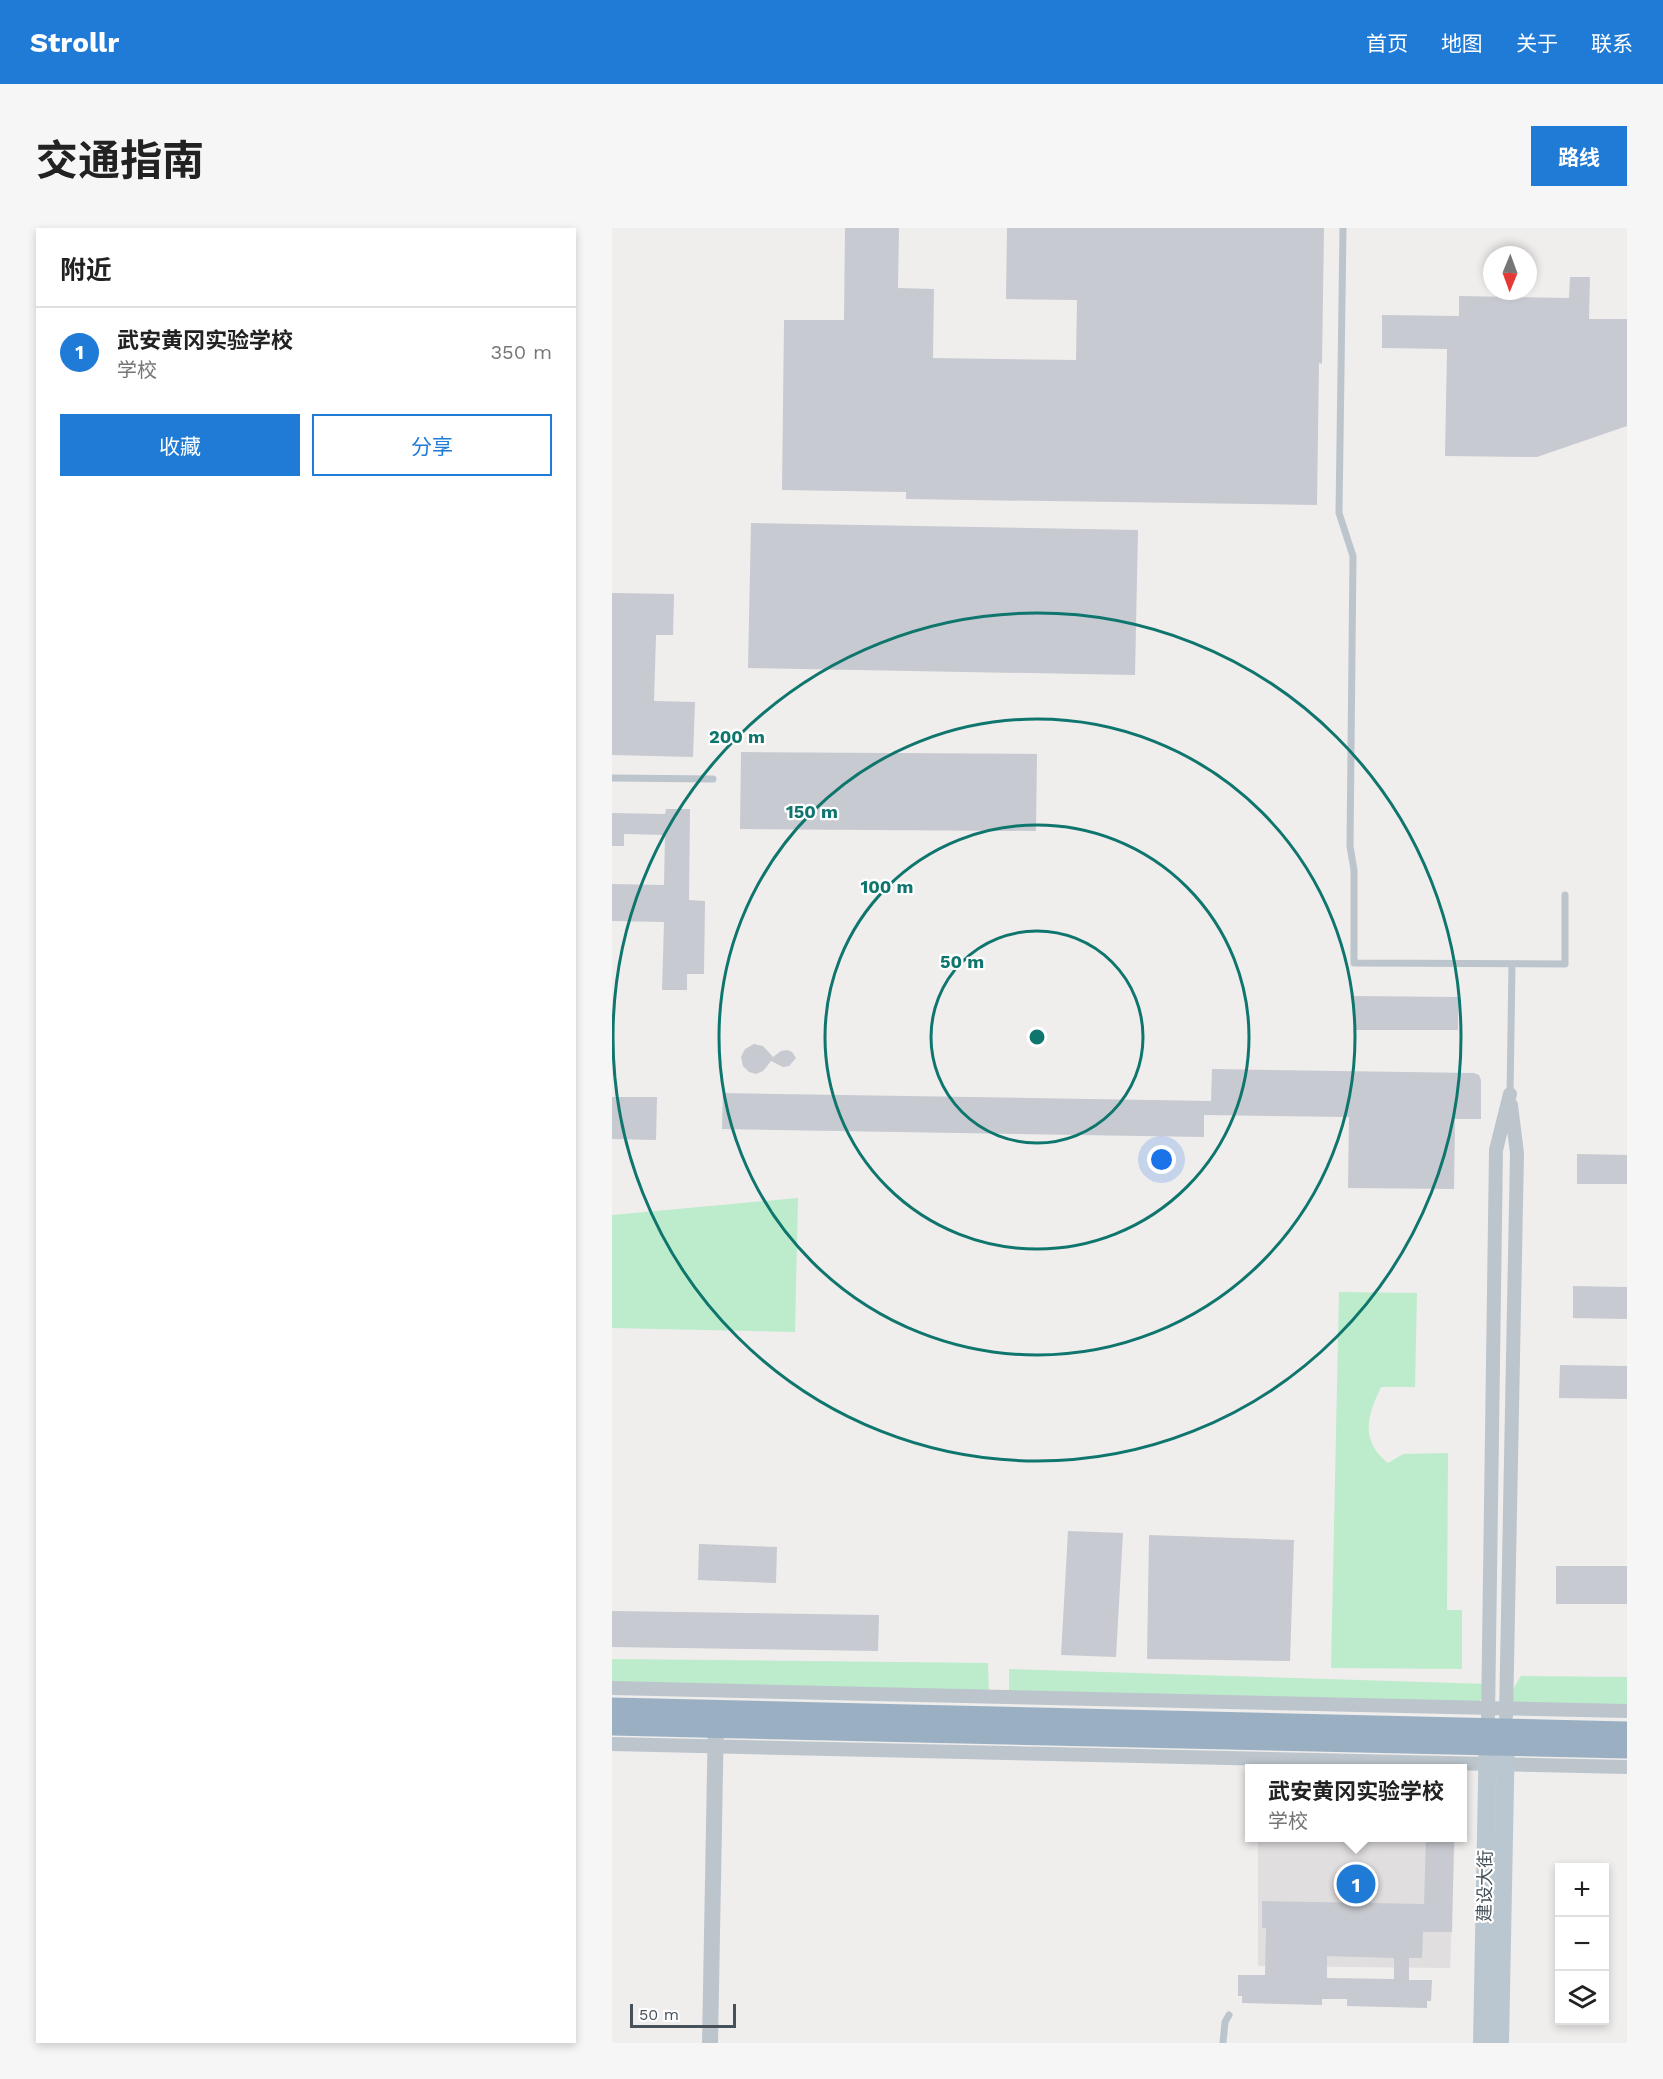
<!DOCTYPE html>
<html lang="zh">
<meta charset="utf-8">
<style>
body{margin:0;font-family:"Work Sans","Noto Sans SC",sans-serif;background:#f6f6f6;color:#222}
.controls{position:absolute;right:18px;bottom:18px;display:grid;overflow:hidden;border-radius:0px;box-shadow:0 3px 9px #0003}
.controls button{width:54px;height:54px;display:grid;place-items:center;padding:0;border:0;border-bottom:2px solid #e0e0e0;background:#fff;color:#222;font:30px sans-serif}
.compass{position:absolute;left:871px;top:18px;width:54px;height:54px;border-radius:50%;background:#fff;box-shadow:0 3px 9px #0003;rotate:181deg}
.scale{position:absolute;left:18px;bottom:15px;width:106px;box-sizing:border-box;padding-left:6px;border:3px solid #46515a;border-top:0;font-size:16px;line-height:21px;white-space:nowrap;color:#46515a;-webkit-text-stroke:4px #fff;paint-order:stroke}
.you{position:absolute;left:550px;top:932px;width:21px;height:21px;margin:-15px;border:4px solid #fff;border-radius:50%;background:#1a73e8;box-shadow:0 0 0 9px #1a73e833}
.badge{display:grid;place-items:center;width:39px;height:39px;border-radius:50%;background:#207bd7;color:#fff;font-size:20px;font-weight:700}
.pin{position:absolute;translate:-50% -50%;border:3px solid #fff;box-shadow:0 2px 6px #0006}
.popup{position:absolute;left:633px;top:1536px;width:222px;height:78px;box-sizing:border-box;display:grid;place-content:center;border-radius:0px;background:#fff;filter:drop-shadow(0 2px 4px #0005);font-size:20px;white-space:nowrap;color:#767676}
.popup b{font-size:22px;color:#222}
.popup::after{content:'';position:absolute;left:50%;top:100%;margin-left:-12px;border:12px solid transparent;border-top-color:#fff}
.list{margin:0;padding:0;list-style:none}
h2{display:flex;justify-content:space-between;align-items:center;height:78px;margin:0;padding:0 24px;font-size:26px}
h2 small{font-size:20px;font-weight:400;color:#767676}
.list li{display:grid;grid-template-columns:39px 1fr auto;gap:18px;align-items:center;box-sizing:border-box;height:90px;padding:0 24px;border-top:2px solid #e0e0e0}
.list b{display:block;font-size:22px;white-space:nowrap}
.list p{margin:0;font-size:20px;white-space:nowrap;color:#767676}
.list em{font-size:20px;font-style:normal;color:#767676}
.actions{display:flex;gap:12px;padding:18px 24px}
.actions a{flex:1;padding:14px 0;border:2px solid #207bd7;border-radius:0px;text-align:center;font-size:21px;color:#207bd7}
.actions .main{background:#207bd7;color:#fff}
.icon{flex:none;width:33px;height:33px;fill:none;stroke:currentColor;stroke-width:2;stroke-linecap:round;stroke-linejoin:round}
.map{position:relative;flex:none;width:1015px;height:1815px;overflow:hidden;border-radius:0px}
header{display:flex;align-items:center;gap:36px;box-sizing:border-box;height:84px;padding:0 30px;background:#207bd7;color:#fff}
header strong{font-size:28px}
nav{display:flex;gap:33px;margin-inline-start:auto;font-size:21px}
.intro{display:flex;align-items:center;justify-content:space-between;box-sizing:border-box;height:144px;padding:0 36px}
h1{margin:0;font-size:42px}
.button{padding:15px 27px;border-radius:0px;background:#207bd7;color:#fff;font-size:21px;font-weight:700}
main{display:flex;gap:36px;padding:0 36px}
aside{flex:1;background:#fff;border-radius:0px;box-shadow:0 3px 9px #0003}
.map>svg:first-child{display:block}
.education{fill:#e1dedf}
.green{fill:#bceccc}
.building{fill:#c7cad0;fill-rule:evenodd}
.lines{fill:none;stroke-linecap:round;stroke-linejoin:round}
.service{stroke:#bcc5cc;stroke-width:7}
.minor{stroke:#bcc5cc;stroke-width:14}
.tertiary{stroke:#bcc5cc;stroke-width:16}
.secondary{stroke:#bbc7d0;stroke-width:18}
.trunk{stroke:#9ab0c2;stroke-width:21}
.ring{fill:none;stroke:#0f766e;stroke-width:3}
.labels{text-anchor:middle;stroke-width:4.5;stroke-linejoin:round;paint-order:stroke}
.street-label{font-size:18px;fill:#46515a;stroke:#fff}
.centre{fill:#0f766e;stroke:#fff;stroke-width:3}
.ring-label{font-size:18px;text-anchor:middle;font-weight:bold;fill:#0f766e;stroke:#fff;stroke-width:4.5;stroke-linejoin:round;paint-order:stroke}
</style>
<header>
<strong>Strollr</strong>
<nav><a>首页</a><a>地图</a><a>关于</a><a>联系</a></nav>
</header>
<div class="intro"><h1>交通指南</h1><a class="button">路线</a></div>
<main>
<aside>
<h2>附近<small></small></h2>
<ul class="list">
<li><span class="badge">1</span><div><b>武安黄冈实验学校</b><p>学校</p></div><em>350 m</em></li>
</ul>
<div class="actions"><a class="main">收藏</a><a>分享</a></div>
</aside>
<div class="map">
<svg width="1015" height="1815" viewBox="0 0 1015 1815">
<rect width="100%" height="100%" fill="#f0eded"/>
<path class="education" d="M646 1610H843L838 1740 646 1738Z"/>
<path class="green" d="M186 970 183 1104 0 1100V987Z
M727 1064 805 1065 803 1159H769C756 1187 747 1212 776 1235L791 1226 836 1225 835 1382H850V1441L719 1440Z
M0 1431 376 1435 377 1468 0 1460Z
M397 1441 877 1456 864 1480 397 1469Z
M909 1448 1015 1449V1482L909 1481 895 1471Z"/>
<path class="building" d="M233 0H287L286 60 322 61 321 130 464 132 465 72 394 71 395 0H712L710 136 707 135 705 277 294 271V264L170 262 172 92H232Z
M958 49H978L977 91H1015V198L925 229 833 228 835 121 770 120V87L847 88V68L957 70Z
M139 295 526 302 523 447 136 440Z
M0 365 62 366 61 407H44L42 473 83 474 81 529 0 527Z
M129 524 425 526 424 603 128 601Z
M54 581H78L77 672 93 673 92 746H75V762H50L52 694 0 693V656L52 657 53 607 12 606V618H0V585L53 586Z
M742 768 846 769V802H742Z
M142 816 151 818 161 829 169 823 175 822 180 824 184 830 177 838 171 839 159 833 151 843 144 846 137 844 131 838 129 829 133 821Z
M600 841 862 845 867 847 869 852V891H843L842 961 736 960 737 889 592 887V909L110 901 111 865 599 873Z
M0 869H45L44 912 0 911Z
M965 926 1015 927V956H965Z
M961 1058 1015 1059V1091L961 1090Z
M948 1137 1015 1138V1171L947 1170Z
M456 1303 511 1305 504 1429 449 1427Z
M537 1307 682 1312 678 1433 535 1431Z
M87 1316 165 1319 164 1355 86 1352Z
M944 1338H1015V1376H944Z
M0 1383 267 1387 266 1423 0 1419Z
M814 1610H842L840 1704H811L810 1730H797V1752H820L819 1773H815V1780L735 1778V1771H710V1777L630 1775V1768H626V1747H653L654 1700H650V1673L812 1676ZM715 1728 782 1730V1751L715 1750Z"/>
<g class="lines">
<path class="service" d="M731 0 727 285 741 328 738 618 742 642V735L953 736V667
M0 550 101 551
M898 866 900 736
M611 1815 613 1794 617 1787"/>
<path class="minor" d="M0 1460 1015 1483
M894 1488 905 925 899 877
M876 1489 884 922 898 866
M0 1516 1015 1539"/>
<path class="tertiary" d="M98 1815 104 1489"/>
<path class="secondary" d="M870 1815 876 1502
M888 1815 894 1505"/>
<path class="trunk" d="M0 1480 1015 1504
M0 1497 1015 1520"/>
</g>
<g class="ring">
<circle cx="425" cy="809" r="106"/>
<circle cx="425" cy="809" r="212"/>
<circle cx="425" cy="809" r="318"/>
<circle cx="425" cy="809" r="424"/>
</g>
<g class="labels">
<g class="street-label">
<text transform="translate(873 1658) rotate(-89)" y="6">建设大街</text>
</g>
</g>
<circle cx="425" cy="809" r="9" class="centre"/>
<g class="ring-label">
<text x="125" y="515">200 m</text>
<text x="200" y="590">150 m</text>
<text x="275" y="665">100 m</text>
<text x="350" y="740">50 m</text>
</g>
</svg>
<div class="controls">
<button>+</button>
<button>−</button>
<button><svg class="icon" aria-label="layers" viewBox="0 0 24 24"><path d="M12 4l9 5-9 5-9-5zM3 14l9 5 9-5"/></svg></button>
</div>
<svg class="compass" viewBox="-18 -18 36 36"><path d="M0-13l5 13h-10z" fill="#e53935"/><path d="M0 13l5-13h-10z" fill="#767676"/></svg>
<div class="scale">50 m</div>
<div class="you"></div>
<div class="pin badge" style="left:744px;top:1656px">1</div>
<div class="popup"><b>武安黄冈实验学校</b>学校</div>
</div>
</main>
